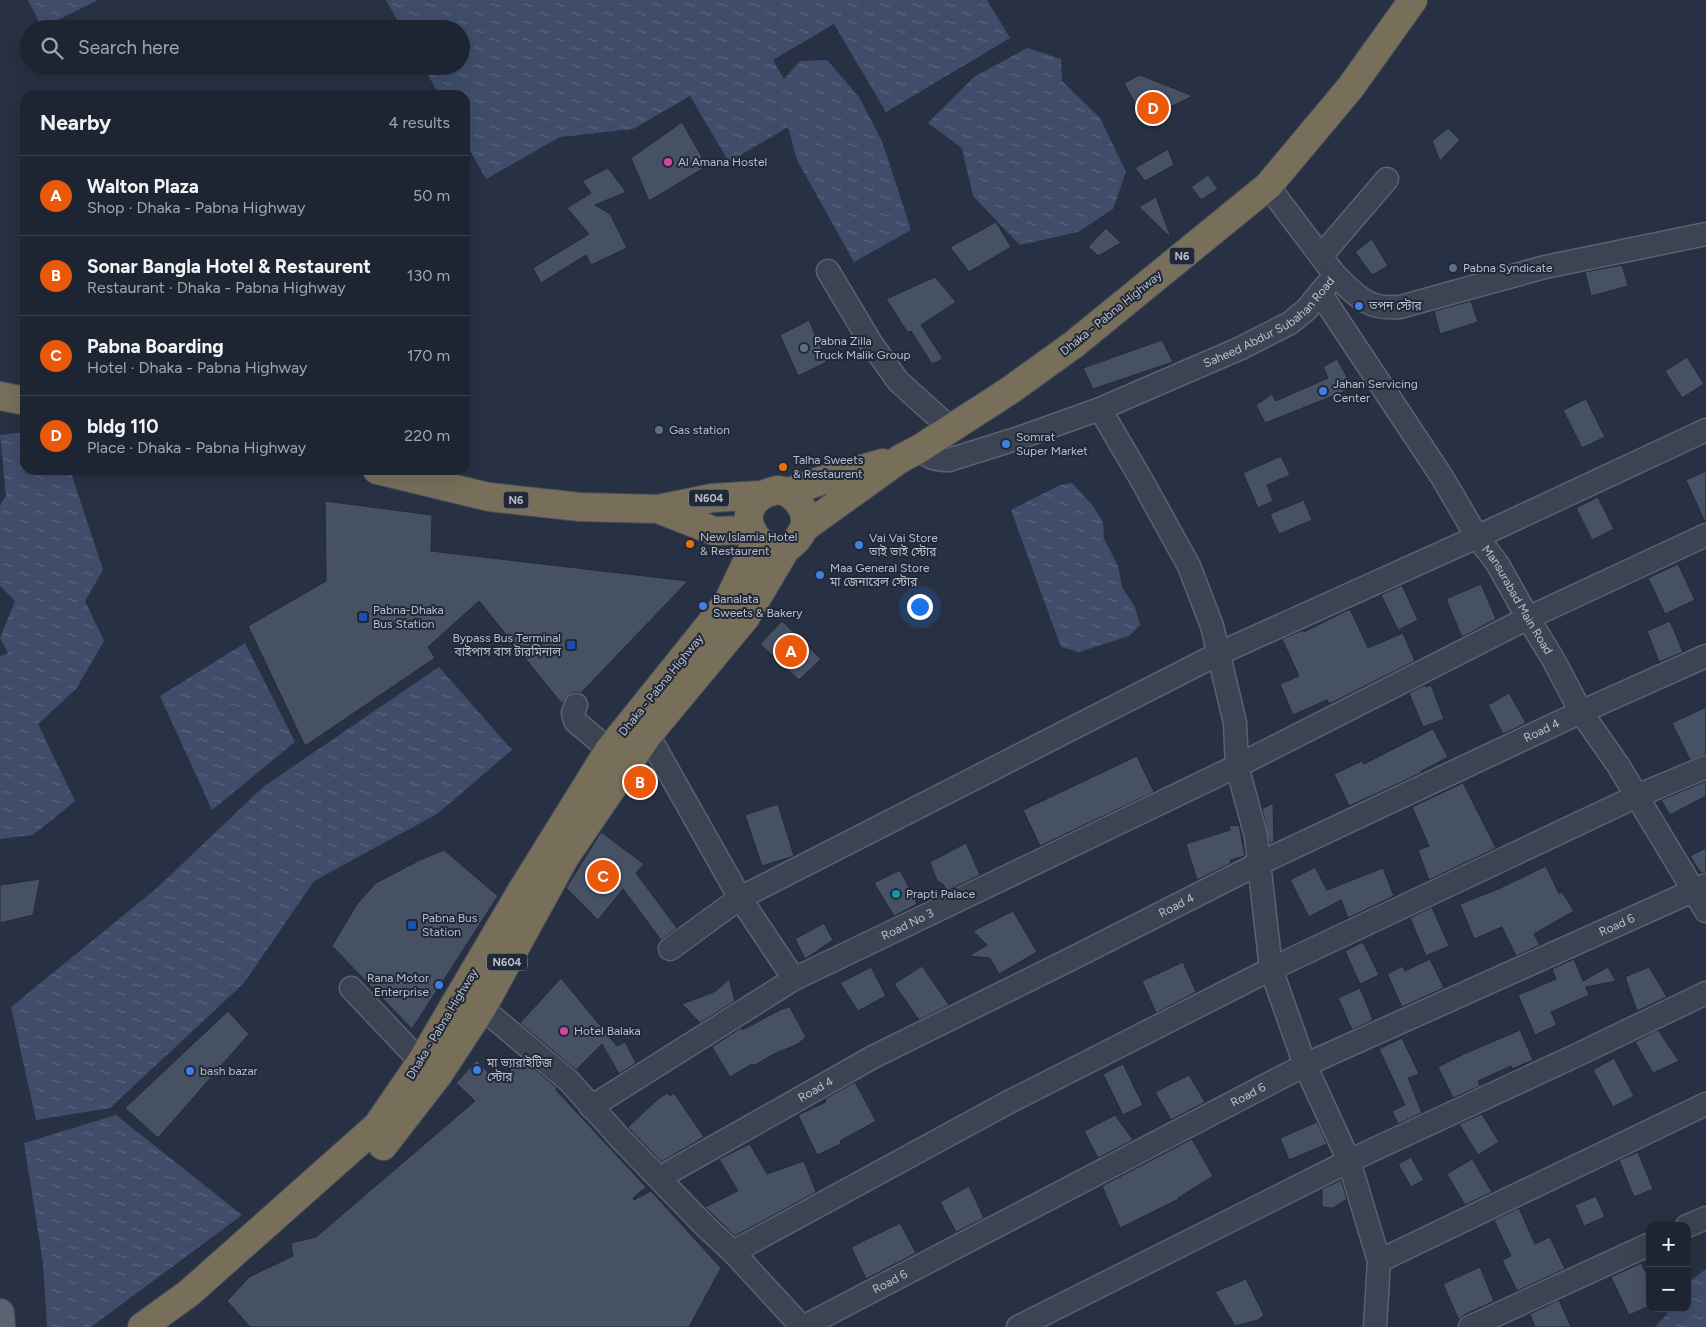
<!DOCTYPE html>
<meta charset="utf-8">
<style>
body{margin:0;font-family:Figtree,"Noto Sans Bengali",sans-serif;background:#262d3a;color:#f1f3f6}
.controls{position:absolute;right:15px;bottom:15px;display:grid;overflow:hidden;border-radius:10px;box-shadow:0 5px 20px #0002}
.controls button{width:45px;height:45px;display:grid;place-items:center;padding:0;border:0;border-bottom:1px solid #3c424d;background:#1e2532;color:#f1f3f6;font:25px sans-serif}
.you{position:absolute;left:919px;top:606px;width:18px;height:18px;margin:-12px;border:4px solid #fff;border-radius:50%;background:#1a73e8;box-shadow:0 0 0 8px #1a73e833}
.badge{display:grid;place-items:center;width:32px;height:32px;border-radius:50%;background:#ea580c;color:#fff;font-size:16px;font-weight:700}
.pin{position:absolute;translate:-50% -50%;border:2px solid #fff;box-shadow:0 1px 5px #0006}
.list{margin:0;padding:0;list-style:none}
h2{display:flex;justify-content:space-between;align-items:center;height:65px;margin:0;padding:0 20px;font-size:21px}
h2 small{font-size:16px;font-weight:400;color:#a1a5ac}
.list li{display:grid;grid-template-columns:32px 1fr auto;gap:15px;align-items:center;box-sizing:border-box;height:80px;padding:0 20px;border-top:1px solid #3c424d}
.list b{display:block;font-size:19px;white-space:nowrap}
.list p{margin:0;font-size:16px;white-space:nowrap;color:#a1a5ac}
.list em{font-size:16px;font-style:normal;color:#a1a5ac}
.icon{flex:none;width:28px;height:28px;fill:none;stroke:currentColor;stroke-width:2;stroke-linecap:round;stroke-linejoin:round}
.map{position:relative;flex:none;width:1706px;height:1327px;overflow:hidden}
.search{position:absolute;background:#1e2532;box-shadow:0 5px 20px #0002;left:20px;top:20px;width:450px;height:55px;display:flex;align-items:center;gap:12px;box-sizing:border-box;padding:0 18px;border-radius:28px;color:#a1a5ac;font-size:19px}
.panel{position:absolute;background:#1e2532;box-shadow:0 5px 20px #0002;left:20px;top:90px;width:450px;height:385px;border-radius:15px}
.map>svg:first-child{display:block}
.water{fill:url(#water-ripples)}
.building{fill:#475164;stroke:#232a3a}
.lines{fill:none;stroke-linecap:round;stroke-linejoin:round}
.minor-casing{stroke:#5b6170;stroke-width:25}
.major-casing{stroke:#464c5c;stroke-width:30}
.highway-casing{stroke:#474e5d;stroke-width:30}
.minor{stroke:#3c4352;stroke-width:22}
.major{stroke:#5b6272;stroke-width:28}
.highway{stroke:#786f5a;stroke-width:28}
.hotel-dot{fill:#d1479c;stroke:#212838;stroke-width:2}
.service-dot{fill:#5c6f8a;stroke:#212838;stroke-width:2}
.shop-dot{fill:#3f7fe0;stroke:#212838;stroke-width:2}
.food-dot{fill:#e8710a;stroke:#212838;stroke-width:2}
.transit-dot{fill:#1a4fb4;stroke:#212838;stroke-width:2}
.culture-dot{fill:#0f9aa8;stroke:#212838;stroke-width:2}
.labels{text-anchor:middle;stroke-width:4;stroke-linejoin:round;paint-order:stroke}
.shield{fill:#212838;stroke:#8c92a0;stroke-width:1}
.shield-label{font-size:11px;font-weight:bold;fill:#babfcc}
.poi-label{font-size:12px;fill:#babfcc;stroke:#212838;text-anchor:start}
.street-label{font-size:12px;fill:#babfcc;stroke:#212838}
</style>
<div class="map">
<svg width="1706" height="1327" viewBox="0 0 1706 1327">
<defs>
<pattern id="water-ripples" width="26" height="14" patternUnits="userSpaceOnUse" patternTransform="scale(1.25)"><rect width="26" height="14" fill="#3f4d6b"/><path d="M2 4q2-2 4 0t4 0M15 11q2-2 4 0t4 0" fill="none" stroke="#59657f"/></pattern>
</defs>
<rect width="100%" height="100%" fill="#283143"/>
<path class="water" d="M28 0H98L42 28Z
M386 0H987L1010 38 886 112 834 24 773 60 784 79 800 61 827 60 859 97 882 141 911 230 854 262 797 160 788 127 729 162 690 96 633 129 560 137 486 179 465 142V95H439L423 66H461V29H402Z
M1027 48 1061 59 1062 81 1100 118 1126 172 1113 209 1078 232 1020 245 973 196 962 148 928 123 974 77Z
M25 432V470H70L103 570 85 601 104 641 76 689 38 724 75 801 33 835 0 839V656L8 653 0 638 15 601 0 586V505L6 496 0 435Z
M1072 483 1093 506 1103 522 1104 539 1118 566 1122 587 1135 607 1140 625 1129 636 1079 652 1061 647 1011 510 1060 485Z
M245 643 295 742 212 810 160 696Z
M439 667 512 750 437 814 314 881 244 983 110 1108 36 1120 11 1007 157 888 263 787Z
M116 1115 242 1215 91 1327H47L43 1263 24 1143Z
M1706 1269V1327H1655L1667 1314 1668 1308H1687V1283Z"/>
<path class="building" d="M1140 75 1193 96 1144 120 1124 83Z
M682 122 707 166 649 201 631 158Z
M1448 128 1460 140 1440 161 1432 141Z
M1168 149 1174 165 1145 181 1135 168Z
M608 168 626 192 595 205 610 214 627 248 591 265 586 255 541 283 533 268 589 234 567 208 591 193 582 181Z
M1208 175 1218 189 1201 200 1191 187Z
M1156 197 1171 238 1139 207Z
M996 222 1011 247 969 272 950 247Z
M1106 228 1121 243 1098 256 1088 247Z
M1372 239 1388 266 1372 275 1355 252Z
M1622 265 1628 286 1591 296 1585 272Z
M935 277 956 302 921 325 943 359 932 364 911 331 908 333 886 299Z
M1471 301 1478 322 1440 334 1434 311Z
M809 320 827 362 798 376 780 335Z
M1162 340 1173 362 1093 389 1083 368Z
M1687 357 1704 384 1682 398 1665 371Z
M1337 359 1353 388 1265 423 1256 405 1272 394 1276 401 1328 378 1323 367Z
M1586 399 1605 437 1582 448 1563 410Z
M1281 456 1290 475 1267 485 1273 501 1258 508 1243 473Z
M1706 471V522H1705L1686 480Z
M1598 497 1614 529 1592 540 1576 508Z
M1304 500 1312 520 1279 534 1270 514Z
M325 501 432 515 431 551 688 581 581 693 574 692 568 695 562 704 479 601 428 647 435 658 305 746 248 626 326 581Z
M1678 564 1695 600 1665 614 1648 578Z
M1481 584 1496 619 1462 637 1446 599Z
M1402 585 1418 620 1398 630 1381 595Z
M1350 609 1368 648 1403 633 1415 661 1329 704 1327 700 1293 715 1280 684 1299 676 1282 639 1303 630 1304 632Z
M782 621 821 659 799 680 760 644Z
M1670 621 1683 652 1659 662 1647 631Z
M1425 685 1426 687 1431 685 1444 719 1423 727 1409 693Z
M1509 693 1526 723 1503 734 1488 705Z
M1706 707V754L1690 760 1672 723Z
M1433 729 1448 757 1420 772 1421 773 1349 806 1334 774 1362 761 1364 764Z
M1137 756 1154 792 1040 846 1023 810Z
M1706 781V796L1670 815 1661 800Z
M1463 783 1496 848 1429 880 1418 850 1429 846 1412 807Z
M1273 803 1274 842 1270 844 1262 809Z
M778 804 794 856 762 866 745 815Z
M1239 825 1245 856 1230 860 1231 863 1197 880 1186 844 1230 830 1229 826Z
M601 832 644 864 636 873 677 928 661 940 623 889 598 920 566 888Z
M966 843 980 875 947 891 943 884 937 881 930 862Z
M1706 848V872L1701 873 1690 856Z
M444 850 498 896 412 1029 332 946 357 904 376 883 420 860Z
M1546 866 1559 894 1562 892 1574 911 1534 934 1540 945 1516 956 1502 927 1474 939 1460 904 1496 890Z
M1315 867 1327 890 1383 868 1394 896 1348 918 1341 900 1309 917 1290 880Z
M900 870 917 904 894 916 874 883Z
M40 879 33 915 0 923V885Z
M1432 907 1449 946 1426 956 1410 918Z
M1013 911 1037 952 999 974 990 958 969 956 987 945 973 931Z
M824 923 833 940 805 959 795 939Z
M1363 942 1379 975 1360 984 1345 951Z
M1430 959 1444 988 1402 1007 1387 974 1403 966 1405 971Z
M1574 959 1583 981 1608 967 1616 981 1586 987 1589 995 1551 1012 1557 1025 1535 1035 1518 995 1556 979 1552 969Z
M1183 962 1196 992 1156 1013 1142 981Z
M922 966 949 1005 919 1020 894 984Z
M871 967 886 996 858 1011 840 983Z
M1649 967 1667 997 1637 1011 1625 977Z
M561 978 617 1046 625 1042 636 1063 619 1074 602 1044 576 1070 520 1023Z
M729 979 735 1001 700 1023 682 1004 716 991Z
M1360 988 1373 1020 1352 1030 1338 998Z
M790 1007 806 1037 798 1044 774 1054 753 1066 752 1064 730 1077 712 1047 742 1027V1030L782 1009Z
M228 1011 249 1034 158 1138 125 1108Z
M1520 1030 1533 1060 1512 1069 1511 1066 1478 1081 1480 1086 1453 1098 1438 1067 1464 1054Z
M1658 1030 1679 1061 1653 1073 1635 1042Z
M1402 1038 1419 1074 1408 1078 1422 1113 1398 1124 1392 1111 1405 1105 1379 1049Z
M1614 1058 1634 1096 1613 1107 1593 1070Z
M523 1059 557 1088 556 1090 646 1187 633 1198 634 1200 651 1191 721 1268 689 1327H250L227 1301 249 1277 293 1256 291 1243 316 1237 475 1101 456 1083 477 1060 496 1082Z
M1123 1064 1143 1105 1123 1115 1103 1074Z
M1189 1075 1205 1102 1171 1120 1155 1092Z
M855 1082 876 1121 840 1141 841 1144 817 1155 798 1115 826 1102 825 1099Z
M668 1093 670 1096 674 1093 704 1137 661 1162 628 1127 659 1098Z
M1482 1114 1499 1142 1478 1155 1459 1124Z
M1115 1115 1133 1140 1098 1158 1084 1131Z
M1317 1122 1327 1144 1289 1160 1280 1138Z
M1192 1139 1213 1176 1178 1198 1179 1199 1120 1228 1102 1186Z
M750 1144 767 1174 804 1161 816 1192 735 1236 705 1207 738 1191 719 1159Z
M1638 1152 1653 1189 1634 1197 1619 1160Z
M1411 1157 1424 1180 1411 1187 1398 1164Z
M1472 1159 1492 1192 1465 1205 1447 1174Z
M1341 1180 1347 1199 1333 1208 1322 1207V1189Z
M969 1186 984 1218 956 1232 940 1202Z
M1596 1196 1605 1217 1584 1226 1575 1205Z
M1519 1208 1535 1244 1550 1237 1565 1269 1517 1291 1502 1260 1511 1256 1494 1220Z
M900 1223 916 1253 866 1279 851 1247Z
M1641 1263 1650 1281V1306L1629 1315 1611 1277Z
M1480 1267 1494 1301 1464 1315 1459 1320 1443 1284Z
M1246 1279 1264 1315 1258 1320 1235 1326 1215 1292Z
M1559 1300 1571 1327H1535L1530 1314Z"/>
<g class="lines">
<defs>
<g id="minor">
<path d="M1268 186 1335 275"/>
<path d="M1321 256 1387 179"/>
<path d="M828 271 871 343 898 381 950 428"/>
<path id="s1" d="M1320 293 1442 477 1477 537 1497 563 1528 618 1553 659 1581 712 1618 765 1706 911"/>
<path d="M1100 409 1141 479 1189 566 1212 626 1235 723 1237 766 1256 836 1271 969 1305 1065 1349 1161 1379 1261 1375 1327"/>
<path id="s2" d="M919 449C929 458 936 460 949 460L1019 438 1100 409 1241 348 1290 323 1306 310 1335 275C1357 296 1367 310 1400 307L1545 267 1706 234"/>
<path d="M576 705 573 713 575 721 609 750"/>
<path d="M648 735 740 898 794 979"/>
<path d="M670 949 740 898 1220 653 1477 537 1706 430"/>
<path d="M351 988 421 1062 433 1072"/>
<path d="M482 1008 569 1081 619 1137 706 1227 733 1252 802 1327"/>
<path id="s3" d="M591 1107 794 979 1237 766 1528 618 1706 535"/>
<path id="s4" d="M659 1178 873 1057 1073 958 1258 864 1581 712 1706 656"/>
<path d="M1687 1226 1706 1218"/>
<path d="M733 1252 1007 1103 1271 969 1637 796 1706 767"/>
<path d="M1379 1261 1706 1104"/>
<path id="s5" d="M803 1327 1305 1065 1706 885"/>
<path d="M1018 1327 1349 1161 1577 1055 1706 993"/>
<path d="M1470 1327 1650 1244"/>
</g>
<path id="major" d="M0 1313 1 1327"/>
<path id="highway" d="M0 396 25 401
M377 470 489 497 580 507 658 509 712 498 761 495
M778 490C795 492 811 513 803 530 775 586 712 503 778 490Z
M789 492 820 481 883 463
M658 509 714 531 752 530
M804 528 900 459 919 449 1009 391 1073 345 1268 186 1350 88 1413 0
M383 1146 438 1075 482 1008 565 857 648 735 745 618 787 547
M142 1327 189 1293 377 1126 421 1062 519 895 609 750 728 602 757 540"/>
</defs>
<use href="#minor" class="minor-casing"/>
<use href="#major" class="major-casing"/>
<use href="#highway" class="highway-casing"/>
<use href="#minor" class="minor"/>
<use href="#major" class="major"/>
<use href="#highway" class="highway"/>
</g>
<g class="hotel-dot">
<circle cx="668" cy="162" r="5"/>
<circle cx="564" cy="1031" r="5"/>
</g>
<g class="service-dot">
<circle cx="1453" cy="268" r="5"/>
<circle cx="804" cy="348" r="5"/>
<circle cx="659" cy="430" r="5"/>
</g>
<g class="shop-dot">
<circle cx="1359" cy="306" r="5"/>
<circle cx="1323" cy="391" r="5"/>
<circle cx="1006" cy="444" r="5"/>
<circle cx="859" cy="545" r="5"/>
<circle cx="820" cy="575" r="5"/>
<circle cx="703" cy="606" r="5"/>
<circle cx="439" cy="985" r="5"/>
<circle cx="477" cy="1070" r="5"/>
<circle cx="190" cy="1071" r="5"/>
</g>
<g class="food-dot">
<circle cx="783" cy="467" r="5"/>
<circle cx="690" cy="544" r="5"/>
</g>
<g class="transit-dot">
<rect x="358" y="612" width="10" height="10" rx="2.5"/>
<rect x="566" y="640" width="10" height="10" rx="2.5"/>
<rect x="407" y="920" width="10" height="10" rx="2.5"/>
</g>
<circle class="culture-dot" cx="896" cy="894" r="5"/>
<g class="labels">
<g class="shield">
<rect x="1169.5" y="247.5" width="25" height="17" rx="4"/>
<rect x="689" y="489.5" width="40" height="17" rx="4"/>
<rect x="503.5" y="491.5" width="25" height="17" rx="4"/>
<rect x="487" y="953.5" width="40" height="17" rx="4"/>
</g>
<g class="shield-label">
<text x="1182" y="260">N6</text>
<text x="709" y="502">N604</text>
<text x="516" y="504">N6</text>
<text x="507" y="966">N604</text>
</g>
<g class="poi-label">
<text x="678" y="166">Al Amana Hostel</text>
<text x="1463" y="272">Pabna Syndicate</text>
<text x="1369" y="310">তপন স্টোর</text>
<text x="814" y="345">Pabna Zilla<tspan x="814" dy="14">Truck Malik Group</tspan></text>
<text x="1333" y="388">Jahan Servicing<tspan x="1333" dy="14">Center</tspan></text>
<text x="669" y="434">Gas station</text>
<text x="1016" y="441">Somrat<tspan x="1016" dy="14">Super Market</tspan></text>
<text x="793" y="464">Talha Sweets<tspan x="793" dy="14">&amp; Restaurent</tspan></text>
<text x="700" y="541">New Islamia Hotel<tspan x="700" dy="14">&amp; Restaurent</tspan></text>
<text x="869" y="542">Vai Vai Store<tspan x="869" dy="14">ভাই ভাই স্টোর</tspan></text>
<text x="830" y="572">Maa General Store<tspan x="830" dy="14">মা জেনারেল স্টোর</tspan></text>
<text x="713" y="603">Banalata<tspan x="713" dy="14">Sweets &amp; Bakery</tspan></text>
<text x="373" y="614">Pabna-Dhaka<tspan x="373" dy="14">Bus Station</tspan></text>
<text x="561" y="642" text-anchor="end">Bypass Bus Terminal<tspan x="561" dy="14">বাইপাস বাস টারমিনাল</tspan></text>
<text x="906" y="898">Prapti Palace</text>
<text x="422" y="922">Pabna Bus<tspan x="422" dy="14">Station</tspan></text>
<text x="429" y="982" text-anchor="end">Rana Motor<tspan x="429" dy="14">Enterprise</tspan></text>
<text x="574" y="1035">Hotel Balaka</text>
<text x="487" y="1067">মা ভ‍্যারাইটিজ<tspan x="487" dy="14">স্টোর</tspan></text>
<text x="200" y="1075">bash bazar</text>
</g>
<g class="street-label">
<text transform="translate(1111 313) rotate(-39)" y="4">Dhaka - Pabna Highway</text>
<text dy="4" stroke="none"><textPath href="#s2" startOffset="384">Saheed Abdur Subahan Road</textPath></text>
<text dy="4" stroke="none"><textPath href="#s1" startOffset="365">Mansurabad Main Road</textPath></text>
<text transform="translate(661 685) rotate(-51)" y="4">Dhaka - Pabna Highway</text>
<text dy="4" stroke="none"><textPath href="#s4" startOffset="990">Road 4</textPath></text>
<text dy="4" stroke="none"><textPath href="#s4" startOffset="585">Road 4</textPath></text>
<text dy="4" stroke="none"><textPath href="#s3" startOffset="366">Road No 3</textPath></text>
<text dy="4" stroke="none"><textPath href="#s5" startOffset="908">Road 6</textPath></text>
<text transform="translate(442 1024) rotate(-59)" y="4">Dhaka - Pabna Highway</text>
<text dy="4" stroke="none"><textPath href="#s4" startOffset="180">Road 4</textPath></text>
<text dy="4" stroke="none"><textPath href="#s5" startOffset="502">Road 6</textPath></text>
<text dy="4" stroke="none"><textPath href="#s5" startOffset="98">Road 6</textPath></text>
</g>
</g>
</svg>
<div class="controls">
<button>+</button>
<button>−</button>
</div>
<div class="you"></div>
<div class="pin badge" style="left:791px;top:651px">A</div>
<div class="pin badge" style="left:640px;top:782px">B</div>
<div class="pin badge" style="left:603px;top:876px">C</div>
<div class="pin badge" style="left:1153px;top:108px">D</div>
<div class="search"><svg class="icon" aria-label="search" viewBox="0 0 24 24"><circle cx="10" cy="10" r="6"/><path d="M15 15l6 6"/></svg>Search here</div>
<section class="panel">
<h2>Nearby<small>4 results</small></h2>
<ul class="list">
<li><span class="badge">A</span><div><b>Walton Plaza</b><p>Shop · Dhaka - Pabna Highway</p></div><em>50 m</em></li>
<li><span class="badge">B</span><div><b>Sonar Bangla Hotel &amp; Restaurent</b><p>Restaurant · Dhaka - Pabna Highway</p></div><em>130 m</em></li>
<li><span class="badge">C</span><div><b>Pabna Boarding</b><p>Hotel · Dhaka - Pabna Highway</p></div><em>170 m</em></li>
<li><span class="badge">D</span><div><b>bldg 110</b><p>Place · Dhaka - Pabna Highway</p></div><em>220 m</em></li>
</ul>
</section>
</div>
